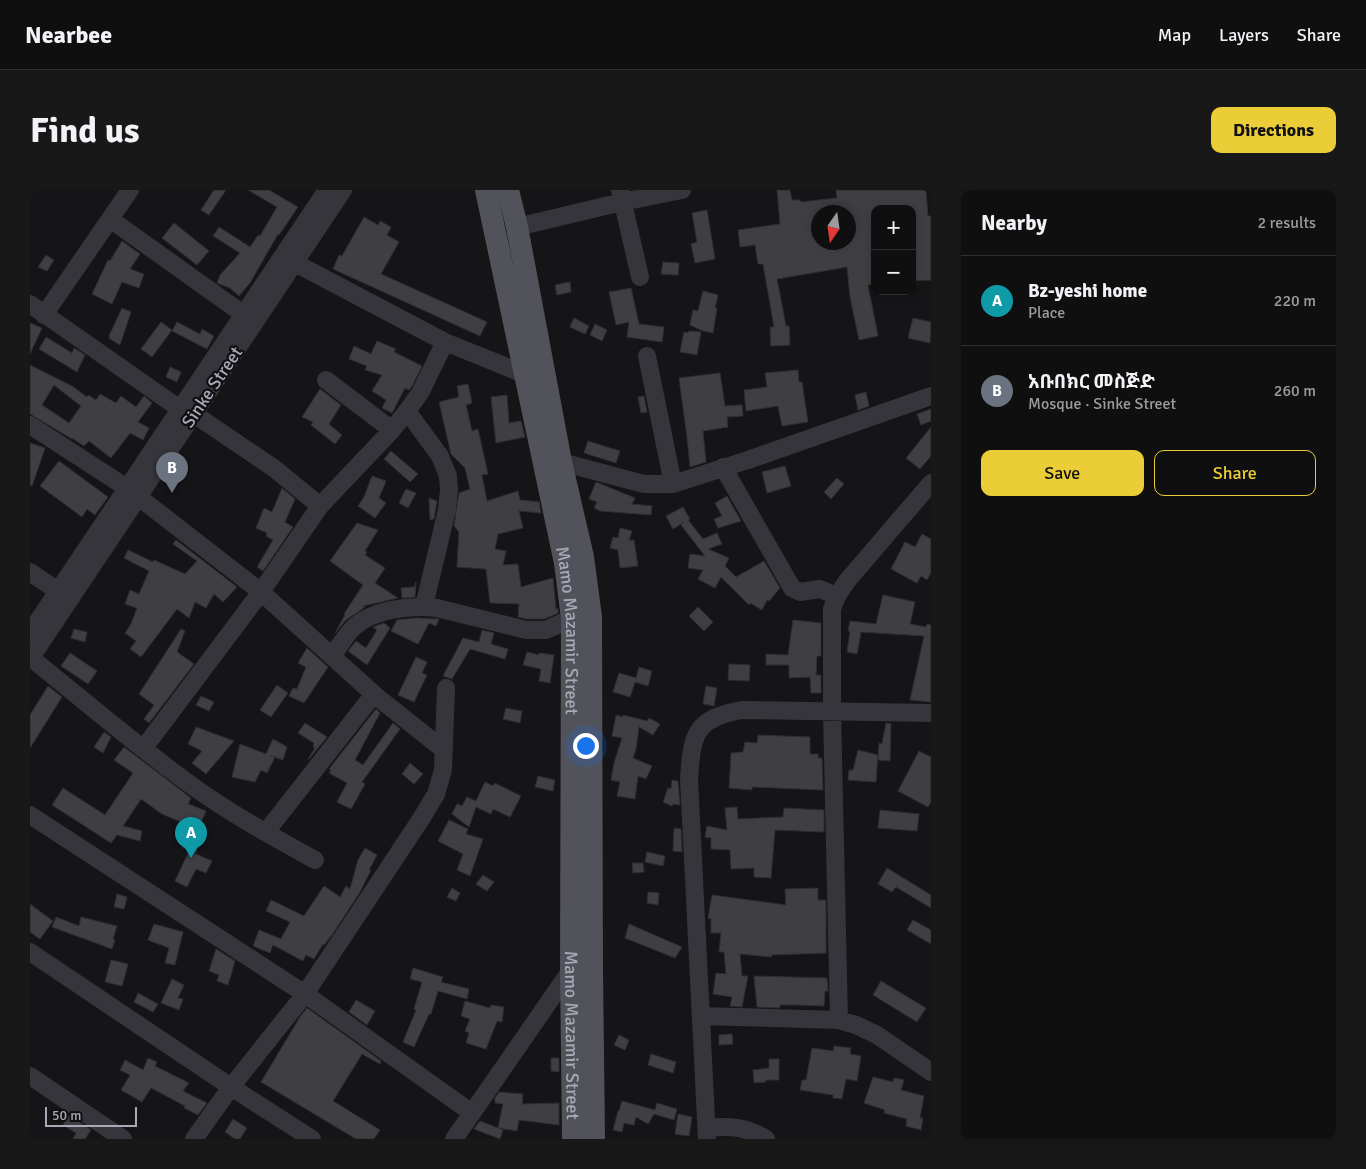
<!DOCTYPE html>
<meta charset="utf-8">
<style>
body{margin:0;font-family:Signika,"Noto Sans Ethiopic",sans-serif;background:#191819;color:#f1f3f6}
.controls{position:absolute;right:15px;top:15px;display:grid;overflow:hidden;border-radius:10px;box-shadow:0 2px 8px #0003}
.controls button{width:45px;height:45px;display:grid;place-items:center;padding:0;border:0;border-bottom:1px solid #302f30;background:#100f10;color:#f1f3f6;font:25px sans-serif}
.compass{position:absolute;left:781px;top:15px;width:45px;height:45px;border-radius:50%;background:#100f10;box-shadow:0 2px 8px #0003;rotate:193deg}
.scale{position:absolute;left:15px;bottom:12px;width:92px;box-sizing:border-box;padding-left:5px;border:2px solid #a6a9b6;border-top:0;font-size:14px;line-height:18px;white-space:nowrap;color:#a6a9b6;-webkit-text-stroke:4px #100f11;paint-order:stroke}
.you{position:absolute;left:555px;top:555px;width:18px;height:18px;margin:-12px;border:4px solid #fff;border-radius:50%;background:#1a73e8;box-shadow:0 0 0 8px #1a73e833}
.badge{display:grid;place-items:center;width:32px;height:32px;border-radius:50%;background:#ebce37;color:#fff;font-size:16px;font-weight:700}
.pin{position:absolute;translate:-50% -41px;filter:drop-shadow(0 1px 2px #0008)}
.pin::after{content:'';position:absolute;top:26px;width:18px;height:15px;background:inherit;clip-path:polygon(0 0,100% 0,50% 100%)}
.list{margin:0;padding:0;list-style:none}
h2{display:flex;justify-content:space-between;align-items:center;height:65px;margin:0;padding:0 20px;font-size:21px}
h2 small{font-size:16px;font-weight:400;color:#9c9c9f}
.list li{display:grid;grid-template-columns:32px 1fr auto;gap:15px;align-items:center;box-sizing:border-box;height:90px;padding:0 20px;border-top:1px solid #302f30}
.list b{display:block;font-size:19px;white-space:nowrap}
.list p{margin:0;font-size:16px;white-space:nowrap;color:#9c9c9f}
.list em{font-size:16px;font-style:normal;color:#9c9c9f}
.actions{display:flex;gap:10px;padding:15px 20px}
.actions a{flex:1;padding:11px 0;border:1px solid #ebce37;border-radius:10px;text-align:center;font-size:18px;color:#ebce37}
.actions .main{background:#ebce37;color:#111}
.map{position:relative;flex:none;width:901px;height:949px;overflow:hidden;border-radius:10px}
header{display:flex;align-items:center;gap:30px;box-sizing:border-box;height:70px;padding:0 25px;background:#100f10;border-bottom:1px solid #302f30}
header strong{font-size:24px}
nav{display:flex;gap:28px;margin-inline-start:auto;font-size:18px}
.intro{display:flex;align-items:center;justify-content:space-between;box-sizing:border-box;height:120px;padding:0 30px}
h1{margin:0;font-size:35px}
.button{padding:12px 22px;border-radius:10px;background:#ebce37;color:#111;font-size:18px;font-weight:700}
main{display:flex;gap:30px;padding:0 30px}
aside{flex:1;background:#100f10;border-radius:10px;box-shadow:0 2px 8px #0003}
.map>svg:first-child{display:block}
.building{fill:#3f3e43;stroke:#2f2e32;fill-rule:evenodd}
.lines{fill:none;stroke-linecap:round;stroke-linejoin:round}
.minor{stroke:#35353b;stroke-width:18}
.major{stroke:#52525a;stroke-width:22}
.labels{text-anchor:middle;stroke-width:4.5;stroke-linejoin:round;paint-order:stroke}
.street-label{font-size:18px;fill:#a6a9b6;stroke:#100f11}
</style>
<header>
<strong>Nearbee</strong>
<nav><a>Map</a><a>Layers</a><a>Share</a></nav>
</header>
<div class="intro"><h1>Find us</h1><a class="button">Directions</a></div>
<main>
<div class="map">
<svg width="901" height="949" viewBox="0 0 901 949">
<rect width="100%" height="100%" fill="#151416"/>
<path class="building" d="M184 0H196L179 25 171 20Z
M218 0H239L268 17 249 45 248 44 220 93 209 106 200 98 187 93 190 85 210 63 183 46 189 37 220 57 228 45 230 46 247 17Z
M747 0H760L762 10H770L771 12 807 8 806 0H896L898 26H901V90L882 91V19H845V94L838 95 848 146 829 150 820 107 817 77 747 89 756 136H759L760 155 741 156 740 137H744L733 74H728L725 55 710 57 708 40 750 34ZM788 22H818V52H788Z
M677 20 685 69 665 73 661 54 667 52 662 23Z
M334 27 348 35 350 31 361 37 357 45 369 52 351 84 457 132 450 146 303 79 309 65 312 66Z
M144 33 179 61 167 75 132 48Z
M92 51 110 64 100 79 114 84 109 98 92 92 82 114 62 104 78 70 80 71Z
M16 65 24 70 17 81 8 77Z
M633 72 649 73 648 85 631 84Z
M540 92 541 102 527 105 525 95Z
M601 98 609 134 634 137 632 152 597 147 599 132 586 135 579 102Z
M673 101 688 105 685 118H687L683 143 673 141 660 135 663 120 668 121Z
M92 118 101 122 90 155 80 149 79 146Z
M544 128 559 136 555 144 540 137Z
M883 128 901 132 900 153 878 148Z
M131 132 142 140 122 167 111 159Z
M147 132 170 144 172 139 184 146 177 159 142 141Z
M0 133 12 138 0 164Z
M565 134 577 140 572 151 560 145Z
M659 141 671 142 667 165 650 162 654 142 658 143Z
M16 147 42 163 44 158 55 165 47 182 9 159Z
M347 151 366 159 364 162 392 176 382 196 379 200 375 198 362 223 352 218 356 210 342 201 352 185 335 180 337 176 319 169 324 156 341 164Z
M0 175 42 196 57 207 58 205 66 210 70 204 86 213 91 206 106 217 114 206 122 213 108 232 119 238 113 250 100 243 81 268 59 251 54 256 42 248V249L2 225 0 224ZM24 195 51 216 39 233 12 215Z
M140 177 151 182 147 192 136 187Z
M768 180 769 192H772L778 232 752 236 748 216 716 221 714 200 737 197 735 183Z
M690 183 695 216 712 215 713 226 697 227 698 237 673 241 676 272 660 277 657 247 649 188Z
M438 194 442 213 436 215 442 241 448 239 458 284 452 285 457 311 488 301 490 310 509 312 511 323 489 321 493 338 468 344 465 359 476 361 473 375 488 374 491 397 523 388 526 419H528V423L514 429H497L488 427 489 414 460 413 456 379 427 377 429 342 424 336 429 303 440 299 435 278 421 264 409 212 429 207 427 196Z
M290 199 311 215 299 234 312 245 305 254 281 235 283 232 272 227Z
M836 202 839 216 828 220 825 205Z
M477 205 479 233 491 231 495 247 466 253 461 207Z
M614 206 617 222 611 223 608 207Z
M901 219V231L891 235 887 224Z
M901 237V266L890 279 876 268Z
M558 251 590 261 586 273 554 263Z
M0 253 15 258 2 296 0 295Z
M361 261 388 284 380 292 354 269Z
M29 271 78 307 65 325 57 319 52 327 10 296Z
M755 276 761 296 737 303 732 282Z
M342 286 356 291 349 308 356 313 345 328 328 316 334 307Z
M807 288 814 294 801 309 794 302Z
M566 292 605 308 602 314 622 316 621 325 570 321 564 318 567 312 559 309Z
M252 298 265 309 255 332 263 337 233 381 227 377 243 350 236 346 237 343 226 338 234 318 242 322Z
M376 299 386 303 378 318 369 313Z
M697 306 711 331 688 338 684 329 692 326 685 313Z
M399 308 407 311 404 329 400 330Z
M653 317 660 329 658 330 673 349 687 343 692 354 678 359 699 368 695 376 706 387 734 371 750 398 739 411 737 410 732 420 720 413 719 415 691 387 685 398 668 389 673 380 658 378 660 364 675 366 651 335 654 332 643 339 636 326Z
M327 333 348 340 335 361 337 362 335 365 355 378 345 393 368 408 333 416 335 417 316 430 305 443 315 425 314 424 333 395 300 371Z
M590 338 602 341 599 350H604L608 376 590 378 588 360 580 358 583 347 588 348Z
M892 344 901 349V383L897 390 891 386 887 393 861 379 875 352 885 357Z
M146 350 207 397 193 412 184 404 176 418 165 412 159 428 147 419 111 467 100 459 106 451 95 443 101 434 107 418 95 414 100 400 109 404 119 381 94 368 98 360 123 372 124 370 155 384 167 371 143 354Z
M386 392 385 407 372 408 371 398 384 397Z
M853 405 885 412 880 434 896 437 897 434 901 435V512L880 510 894 446 831 442 827 464 817 462 820 441H818L820 431 846 434Z
M668 417 683 432 674 441 659 426Z
M386 428 409 429 406 436 399 433 388 454 361 441 367 430Z
M763 430 791 433V466H787L786 485H791V503H781L780 487 759 488V475H736V464L758 465Z
M354 433 360 438 337 475 318 461 326 451 336 458 347 440 343 437Z
M44 439 57 442 55 452 41 448Z
M151 439 155 441 147 462 164 474 119 533 114 529 124 515 109 504Z
M452 440 464 443 461 454 478 459 475 469 440 459 422 489 413 486 433 448 449 452Z
M277 458 298 477 274 513 259 506 263 498 267 499 276 477 268 473Z
M497 462 509 465V463L524 465 520 493 509 491 511 479 493 475Z
M40 463 67 481 58 494 31 476Z
M386 467 397 472 392 483 397 485 384 512 368 505Z
M699 474 720 475 719 491 698 490Z
M609 477 622 481 618 496 605 492 600 507 583 502 589 483 606 488Z
M247 495 258 503 241 527 230 520Z
M18 496 32 507 0 558V525Z
M676 496 687 498 684 516 673 514Z
M171 506 184 512 179 521 166 515Z
M476 518 492 521 490 533 473 529Z
M346 519 350 523 325 570 333 575 363 533 370 539 332 592 335 594 321 619 307 612 317 593 299 583 301 580 299 579Z
M586 525 593 527V525L617 531 619 528 630 534 623 545 609 537 606 559 603 568 622 576 616 589 608 586 605 609 587 606 590 592 581 590 584 573 592 548 582 546Z
M275 533 297 547 279 569H278L285 558 283 557 284 553 268 543Z
M856 533 861 534 860 571 848 570 849 553 852 554Z
M166 537 204 551 176 584 162 573 172 561 158 554Z
M74 542 81 547 73 563 64 557Z
M728 545 780 547V564H788V568H792L793 600 722 597V600L699 598 701 563 713 562 715 552 727 553Z
M243 549 257 557 253 570 241 566 245 567 237 583 231 580 225 592 202 587 210 554 236 564Z
M94 557 161 608 158 614 176 621 168 639 132 624 111 609 93 636 112 641 110 651 87 645 81 653 22 615 33 598 75 625 103 583 84 570Z
M828 560 848 565 846 592 818 590 819 580H823Z
M889 561 901 567V612L898 617 868 601Z
M380 573 393 584 384 594 372 584Z
M508 586 525 590 523 601 505 597Z
M642 590 648 591 650 615 643 614 642 616 633 612 638 598 641 599Z
M455 592 463 596 465 593 491 606 480 627 463 619 461 624 446 617 439 637 422 624 427 614 432 616 437 607 446 611Z
M707 617 708 629 753 627 754 618 794 620V642L745 640 741 688 724 687V678L701 679 700 660 681 659V648L675 647 677 636 697 640 695 618Z
M850 620 889 624 887 641 848 638Z
M419 630 438 639 436 644 453 649 440 686 427 680 433 664 408 651Z
M644 638 651 639 652 662 643 661Z
M159 640 172 645 166 663 152 658Z
M335 658 347 665 339 680H341L330 702 302 745 294 755 293 754 284 769 276 765 273 771 243 755 240 763 223 756 229 740 251 749 260 732 236 721 241 710 274 726 294 696 310 707 316 696 320 699 328 670Z
M159 661 182 671 176 683 166 679 157 697 145 691Z
M617 662 635 666 633 676 615 672Z
M602 673H613L614 682 603 683Z
M857 678 901 705V718L866 697 862 702 848 694Z
M453 685 464 692 457 701 446 694Z
M422 698 430 703 426 711 417 707Z
M788 698V710H796V763L742 765 741 767 710 764 712 786H718L712 817 700 816 702 807 683 804 686 783 696 784 694 762H689L691 743H681V729L678 728 682 705 756 715 755 699Z
M618 702 629 703 628 715 617 713Z
M87 704 97 707 94 719 84 717Z
M0 714 23 731 10 749 0 742Z
M26 727 49 736 51 727 87 736 83 749 85 750 82 759 22 737Z
M883 730 901 740V754L877 740Z
M124 734 153 742 145 775 135 773 139 758 118 750Z
M599 734 652 757 645 768 595 748Z
M186 759 205 771 198 795 187 791 189 785 179 781Z
M81 770 98 774 92 796 75 792Z
M383 778 413 787 411 792 439 799 437 809 408 801 401 824H399L384 857 373 852 386 820 384 819 392 792 380 789Z
M724 786 797 788 798 801H795L794 816 768 815H750V818L727 817Z
M142 789 154 795 148 808 153 809 149 820 131 813Z
M851 791 896 818 887 832 843 805Z
M108 803 128 814 123 822 104 812Z
M326 810 345 821 337 835 319 822Z
M435 811 460 818 461 815 474 817 472 832 467 831 456 859 436 853 439 843 435 841 440 829 431 826Z
M277 818 351 871 350 874 332 864 303 911 350 940 344 949H326L231 892 270 827Z
M702 844 703 854 689 855V845Z
M589 845 599 850 595 860 584 855Z
M804 856 821 858 820 864 831 866 827 891 816 889 812 909 803 908V905L770 900 772 890H776L782 858 803 861Z
M621 864 646 872 643 883 618 875Z
M118 868 127 872 125 876 159 893 153 901 177 913 168 925 154 918 155 916 121 898 112 912 91 900 100 885 90 880 95 870 113 880Z
M521 868H529V882L521 881Z
M739 869H749V890H736V892L724 893 723 880 739 878Z
M843 887 863 892 864 888 874 890 871 900 894 906 890 928H893L891 940 876 936 877 929 854 923 855 920 834 913Z
M469 902 493 904 492 914 529 913V935L489 930 487 941 468 938 473 914 465 913V908Z
M592 911 625 920 627 913 647 919 644 930 624 924 618 934 606 927 604 935 594 933 592 942 583 940 588 921H589Z
M648 924 662 927 659 946 645 944Z
M39 925 61 940 55 949H43L46 943 33 935Z
M203 929 217 938 210 949H205L195 942Z
M450 931 473 940 470 949 444 939Z"/>
<g class="lines">
<path class="minor" d="M590 0 610 87
M80 29 213 124
M487 37 592 12 652 0
M265 73 415 152 494 184
M0 114 150 219
M14 125 100 0
M617 166 643 294
M296 190 362 240
M377 221 410 266 418 286 419 300 417 320 394 416
M164 224 245 279 290 316
M0 235 97 298 231 402 346 506 414 560
M521 274 531 272 614 294H643L718 270 901 206
M693 277 762 398 770 402 790 399 807 406
M0 382 28 401
M0 443 297 0
M302 466C309 457 315 446 323 438 343 419 380 415 407 418L496 440H516L542 428
M1 468C56 512 110 559 168 600 205 626 245 648 285 670
M0 469 313 0
M113 559 231 402 290 316 362 240 377 221 390 203 415 152
M0 625 275 804 442 923
M236 642 344 504
M0 762 201 897 282 949
M671 826 809 830 826 835 847 845 901 882
M809 830 802 522V419L807 406 817 391 901 293
M0 886 93 949
M677 938C700 936 715 936 736 949
M164 949 201 897 275 804 391 629 406 604 413 580 416 498
M424 949 541 780H545
M677 949 659 589C662 545 664 529 711 520L901 523"/>
<g class="major">
<path id="s1" d="M456 0 535 373 542 428 541 780 543 949"/>
<path d="M478 0 487 37 531 272 553 367 561 427 562 780 564 949"/>
</g>
</g>
<g class="labels">
<g class="street-label">
<text transform="translate(182 197) rotate(-56)" y="6">Sinke Street</text>
<text dy="6" stroke="none"><textPath href="#s1" startOffset="449">Mamo Mazamir Street</textPath></text>
<text dy="6" stroke="none"><textPath href="#s1" startOffset="854">Mamo Mazamir Street</textPath></text>
</g>
</g>
</svg>
<div class="controls">
<button>+</button>
<button>−</button>
</div>
<svg class="compass" viewBox="-18 -18 36 36"><path d="M0-13l5 13h-10z" fill="#e53935"/><path d="M0 13l5-13h-10z" fill="#9c9c9f"/></svg>
<div class="scale">50 m</div>
<div class="you"></div>
<div class="pin badge" style="left:161px;top:668px;background:#0f9aa8">A</div>
<div class="pin badge" style="left:142px;top:303px;background:#6b7280">B</div>
</div>
<aside>
<h2>Nearby<small>2 results</small></h2>
<ul class="list">
<li><span class="badge" style="background:#0f9aa8">A</span><div><b>Bz-yeshi home</b><p>Place</p></div><em>220 m</em></li>
<li><span class="badge" style="background:#6b7280">B</span><div><b>አቡበክር መስጅድ</b><p>Mosque · Sinke Street</p></div><em>260 m</em></li>
</ul>
<div class="actions"><a class="main">Save</a><a>Share</a></div>
</aside>
</main>
